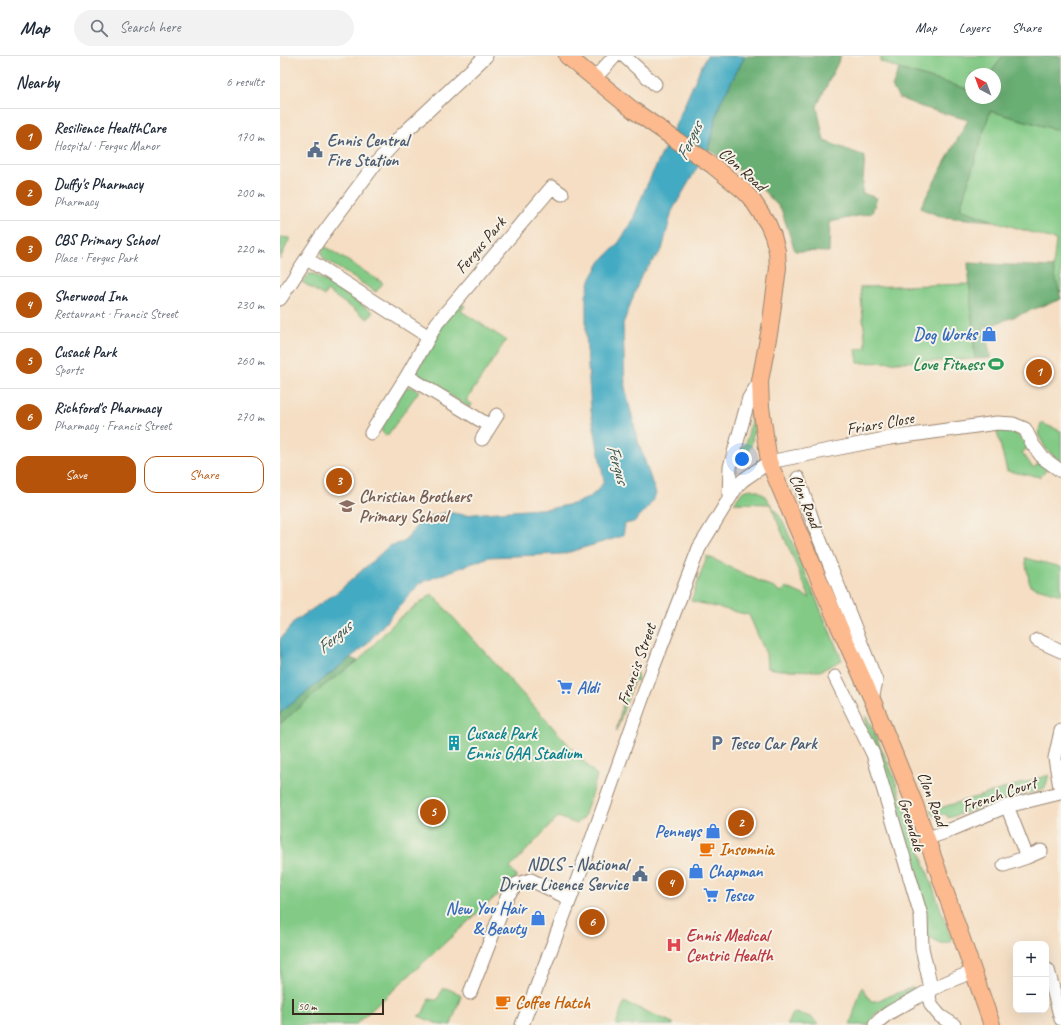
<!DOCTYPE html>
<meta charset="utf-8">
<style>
body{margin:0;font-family:Caveat,sans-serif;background:#f2f2f3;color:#1f2937}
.controls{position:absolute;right:12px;bottom:12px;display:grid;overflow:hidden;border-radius:8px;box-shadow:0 4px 16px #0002}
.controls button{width:36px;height:36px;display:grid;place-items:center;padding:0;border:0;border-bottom:1px solid #e0e1e3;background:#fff;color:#1f2937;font:20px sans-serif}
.compass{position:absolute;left:685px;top:12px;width:36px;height:36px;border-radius:50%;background:#fff;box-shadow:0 4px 16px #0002;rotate:319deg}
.scale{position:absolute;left:12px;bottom:10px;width:92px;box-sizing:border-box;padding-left:4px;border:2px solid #3b2a1e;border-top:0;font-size:11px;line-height:14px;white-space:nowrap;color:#3b2a1e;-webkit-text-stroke:3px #f7f3e8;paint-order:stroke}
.you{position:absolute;left:462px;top:403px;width:14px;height:14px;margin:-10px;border:3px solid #fff;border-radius:50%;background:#1a73e8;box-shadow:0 0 0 6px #1a73e833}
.badge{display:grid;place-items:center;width:26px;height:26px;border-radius:50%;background:#b45309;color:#fff;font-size:13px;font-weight:700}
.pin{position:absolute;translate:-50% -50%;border:2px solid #fff;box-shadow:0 1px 4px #0006}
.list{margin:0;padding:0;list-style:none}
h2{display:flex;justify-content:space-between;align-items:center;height:52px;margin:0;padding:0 16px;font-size:17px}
h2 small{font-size:13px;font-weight:400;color:#747a83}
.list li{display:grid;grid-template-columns:26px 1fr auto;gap:12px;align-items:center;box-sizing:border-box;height:56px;padding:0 16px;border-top:1px solid #e0e1e3}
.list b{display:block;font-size:15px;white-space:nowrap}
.list p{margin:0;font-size:13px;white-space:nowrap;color:#747a83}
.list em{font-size:13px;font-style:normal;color:#747a83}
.actions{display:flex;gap:8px;padding:12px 16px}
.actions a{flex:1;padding:9px 0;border:1px solid #b45309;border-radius:12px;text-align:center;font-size:14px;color:#b45309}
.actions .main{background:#b45309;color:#fff}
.icon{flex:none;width:22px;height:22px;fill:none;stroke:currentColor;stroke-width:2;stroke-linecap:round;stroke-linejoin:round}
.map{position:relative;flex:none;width:781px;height:969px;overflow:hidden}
header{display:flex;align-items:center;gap:24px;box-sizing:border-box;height:56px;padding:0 20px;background:#fff;border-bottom:1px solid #e0e1e3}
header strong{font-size:19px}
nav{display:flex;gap:22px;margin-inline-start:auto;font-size:14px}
.search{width:280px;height:36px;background:#f2f2f3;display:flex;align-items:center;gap:10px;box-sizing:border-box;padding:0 14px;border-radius:22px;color:#747a83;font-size:15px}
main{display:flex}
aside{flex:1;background:#fff}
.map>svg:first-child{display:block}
.green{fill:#82ca86;stroke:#5e7a52}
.forest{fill:#69ae73;stroke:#526c48}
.water{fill:#43aac2;stroke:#3f6a70}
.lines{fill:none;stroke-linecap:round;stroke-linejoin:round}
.minor-casing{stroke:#988470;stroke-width:15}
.major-casing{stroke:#988470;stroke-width:18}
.minor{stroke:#fff;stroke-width:13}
.major{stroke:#fcba8e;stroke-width:16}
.labels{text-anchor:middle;stroke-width:4;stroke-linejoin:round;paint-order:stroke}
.service-label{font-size:17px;font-weight:bold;fill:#4e5e75;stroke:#f7f3e8;text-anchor:start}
.street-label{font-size:17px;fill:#3b2a1e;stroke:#f7f3e8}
.shop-label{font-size:17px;font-weight:bold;fill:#366cbe;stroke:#f7f3e8;text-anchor:end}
.leisure-label{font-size:17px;font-weight:bold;fill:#27864d;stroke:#f7f3e8;text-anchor:end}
.education-label{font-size:17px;font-weight:bold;fill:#785e54;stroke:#f7f3e8;text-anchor:start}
.culture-label{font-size:17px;font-weight:bold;fill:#0d838f;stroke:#f7f3e8;text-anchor:start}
.food-label{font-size:17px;font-weight:bold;fill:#c56008;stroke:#f7f3e8;text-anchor:start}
.health-label{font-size:17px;font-weight:bold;fill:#be3a42;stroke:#f7f3e8;text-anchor:start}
.water-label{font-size:18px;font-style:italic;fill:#3e5757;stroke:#f7f3e8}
</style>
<header>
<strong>Map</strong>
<div class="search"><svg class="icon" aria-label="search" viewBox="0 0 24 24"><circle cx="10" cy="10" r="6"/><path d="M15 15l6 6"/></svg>Search here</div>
<nav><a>Map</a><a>Layers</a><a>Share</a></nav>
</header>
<main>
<aside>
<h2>Nearby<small>6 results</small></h2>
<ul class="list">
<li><span class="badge">1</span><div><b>Resilience HealthCare</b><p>Hospital · Fergus Manor</p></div><em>170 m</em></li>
<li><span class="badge">2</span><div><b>Duffy's Pharmacy</b><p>Pharmacy</p></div><em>200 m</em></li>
<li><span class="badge">3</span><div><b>CBS Primary School</b><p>Place · Fergus Park</p></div><em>220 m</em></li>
<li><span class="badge">4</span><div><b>Sherwood Inn</b><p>Restaurant · Francis Street</p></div><em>230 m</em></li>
<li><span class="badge">5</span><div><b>Cusack Park</b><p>Sports</p></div><em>260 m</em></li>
<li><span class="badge">6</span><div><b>Richford's Pharmacy</b><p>Pharmacy · Francis Street</p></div><em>270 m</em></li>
</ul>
<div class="actions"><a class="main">Save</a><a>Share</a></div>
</aside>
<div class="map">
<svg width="781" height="969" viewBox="0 0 781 969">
<rect width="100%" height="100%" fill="#f7f3e8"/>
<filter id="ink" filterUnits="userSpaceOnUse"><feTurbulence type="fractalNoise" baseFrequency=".025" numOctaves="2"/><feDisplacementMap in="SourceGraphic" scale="8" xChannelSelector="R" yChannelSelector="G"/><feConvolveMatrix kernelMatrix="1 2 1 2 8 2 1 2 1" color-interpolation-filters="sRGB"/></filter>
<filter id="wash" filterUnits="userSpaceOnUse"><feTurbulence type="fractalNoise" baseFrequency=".012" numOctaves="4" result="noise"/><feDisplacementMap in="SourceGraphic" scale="16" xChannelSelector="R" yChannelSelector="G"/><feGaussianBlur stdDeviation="0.9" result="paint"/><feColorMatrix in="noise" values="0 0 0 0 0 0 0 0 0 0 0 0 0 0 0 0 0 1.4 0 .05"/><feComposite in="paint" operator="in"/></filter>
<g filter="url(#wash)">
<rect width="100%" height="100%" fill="#f5dec3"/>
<path class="green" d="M602 0H723L710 18H691V34L619 13 600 5Z
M710 55 781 75V236L779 237 773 211 776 184 714 165 680 153Z
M0 181 10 182 0 203Z
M44 190 103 227 96 236 44 203C41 198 41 196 44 190Z
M29 218H34L93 256 88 263 47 235 44 240 22 226Z
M690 228 695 303 662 305 578 307 576 293 586 292 580 231Z
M180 247 185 250 181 255 226 284 186 345 192 348 190 352 140 320 137 315 163 268Z
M126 331H131L139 335 107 380 102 376 101 368Z
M471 358 475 367 471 390 459 408 456 407 461 392 466 388 471 365Z
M761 367 781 375V407L766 393 758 378Z
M716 372C733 374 739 378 748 392L742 396 753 412 759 407 767 414 760 421 727 415Z
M471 433 478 435 484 439 503 465 562 604 540 615 501 614 487 612 486 598 469 559 411 545 427 500 502 536 506 531 530 542 490 448 454 447 463 435Z
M745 502 781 511V539L750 530Z
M152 538 317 720 304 761 297 768 278 761 230 812 237 821 75 969H0V668L46 628 78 605 118 563Z
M351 612C357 614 357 619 358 625L354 624 336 676Z
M586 659 612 716 672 885C661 889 660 888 652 882H647V856L627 784 595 687 585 672Z
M769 719 765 732 668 762 666 758 653 760 650 755Z
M582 931 591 945H596L634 931 633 936 595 958 588 969H570Z
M166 932 180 938 181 940 171 969H161L138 960 143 957 149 943 156 944 158 943 162 933Z
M344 946 393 967V969H336Z
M512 957C522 958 533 959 538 969H507Z"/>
<path class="forest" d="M465 0H561L537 50 544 85 585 100 582 137 597 142 592 157 550 166 549 196 515 195 501 153 484 135 460 115 428 93 440 47Z
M723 0H781V75L710 55 680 153 714 165 662 161 640 152 688 64 642 51 619 42 612 31 619 13 691 34V42H715V18H710Z
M688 207 773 211 781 243 704 272 711 302 695 303Z
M70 602 78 605 46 628 0 668V657Z"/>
<path class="water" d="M427 0H465L440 47 428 93 392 155 382 194 361 220 343 268 345 331 358 385 376 438 369 450 354 466 345 468 343 480 283 498 209 501 140 527 84 591 0 657V583L15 565 59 535 109 490 124 486 142 463 167 456 185 459 204 457 273 452 297 447 310 441 319 433 324 425 311 355 306 279V241L310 224 321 205 337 189 351 168 365 133 396 68 420 13Z"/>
</g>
<g filter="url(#ink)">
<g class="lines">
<defs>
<path id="minor" d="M344 0 375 28
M314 23 335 0
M27 203 149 281
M0 243 40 182 96 107 122 79 206 0
M127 320 210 370
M91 377 127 320 157 267 272 131 282 138
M202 383 217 359
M518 422 534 469 596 625 592 643
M449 442 450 411 469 342 480 325
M757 584 781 595
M555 621 593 698 641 859 642 892 651 932 649 941 651 949 660 960 674 969
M781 675 775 702 781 737
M648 782 663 777 727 750 780 737
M747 801 761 795
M724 809 747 801 727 750
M768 914 781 963
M190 937 228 839 237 828 251 824 290 843
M242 969 297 825 373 612 419 492 457 430 463 424 489 406 610 382 717 367 733 368 745 373 753 389 763 402 781 415
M595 969C603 959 614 954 625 948 647 935 669 924 693 916"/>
<path id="major" d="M287 0 353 54 432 109 464 135 473 145 488 168 493 180 497 195 498 212 490 272 480 325 481 351 489 406 558 568 592 643 635 749 712 969"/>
</defs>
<use href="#minor" class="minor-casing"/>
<use href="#major" class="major-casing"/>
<use href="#minor" class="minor"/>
<use href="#major" class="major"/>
</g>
</g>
<defs>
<symbol id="civic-bare" viewBox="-9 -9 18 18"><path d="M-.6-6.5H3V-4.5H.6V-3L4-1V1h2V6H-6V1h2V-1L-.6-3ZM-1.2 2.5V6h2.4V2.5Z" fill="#5c6f8a" stroke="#f7f3e8" stroke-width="2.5" paint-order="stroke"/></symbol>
<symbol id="shop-bare" viewBox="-9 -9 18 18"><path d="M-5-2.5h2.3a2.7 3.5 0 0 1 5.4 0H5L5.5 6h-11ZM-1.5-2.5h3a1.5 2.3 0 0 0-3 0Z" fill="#3f7fe0" stroke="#f7f3e8" stroke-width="2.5" paint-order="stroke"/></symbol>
<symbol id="stadium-bare" viewBox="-9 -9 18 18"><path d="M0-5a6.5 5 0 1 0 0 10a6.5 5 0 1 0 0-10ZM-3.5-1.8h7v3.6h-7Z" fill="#2e9e5b" stroke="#f7f3e8" stroke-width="2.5" paint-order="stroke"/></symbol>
<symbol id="school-bare" viewBox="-9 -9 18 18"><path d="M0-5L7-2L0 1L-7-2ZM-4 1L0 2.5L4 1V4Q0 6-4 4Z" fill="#8d6e63" stroke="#f7f3e8" stroke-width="2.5" paint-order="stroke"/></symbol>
<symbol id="supermarket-bare" viewBox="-9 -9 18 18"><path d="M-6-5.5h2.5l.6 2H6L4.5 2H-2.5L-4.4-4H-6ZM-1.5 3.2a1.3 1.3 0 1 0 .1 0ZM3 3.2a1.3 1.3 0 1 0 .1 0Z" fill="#3f7fe0" stroke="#f7f3e8" stroke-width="2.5" paint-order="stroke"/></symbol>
<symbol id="building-bare" viewBox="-9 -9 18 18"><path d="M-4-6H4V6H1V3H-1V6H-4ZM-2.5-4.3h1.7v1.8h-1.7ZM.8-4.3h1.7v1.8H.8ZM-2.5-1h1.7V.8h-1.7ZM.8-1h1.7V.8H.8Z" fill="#0f9aa8" stroke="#f7f3e8" stroke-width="2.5" paint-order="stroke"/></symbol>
<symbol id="parking-bare" viewBox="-9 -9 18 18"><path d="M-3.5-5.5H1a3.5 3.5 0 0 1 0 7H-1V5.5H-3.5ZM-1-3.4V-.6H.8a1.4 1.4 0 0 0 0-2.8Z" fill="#5c6f8a" stroke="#f7f3e8" stroke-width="2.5" paint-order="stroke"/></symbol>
<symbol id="cafe-bare" viewBox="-9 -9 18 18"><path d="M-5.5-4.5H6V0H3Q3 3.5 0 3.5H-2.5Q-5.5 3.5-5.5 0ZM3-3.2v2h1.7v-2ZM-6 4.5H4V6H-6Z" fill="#e8710a" stroke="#f7f3e8" stroke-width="2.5" paint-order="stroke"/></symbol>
<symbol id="hospital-bare" viewBox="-9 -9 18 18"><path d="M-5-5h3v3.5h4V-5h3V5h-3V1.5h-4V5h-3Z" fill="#e0444e" stroke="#f7f3e8" stroke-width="2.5" paint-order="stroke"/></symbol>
</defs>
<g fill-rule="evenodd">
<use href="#civic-bare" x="24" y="83" width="22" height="22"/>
<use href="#shop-bare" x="698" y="267" width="22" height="22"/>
<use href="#stadium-bare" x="705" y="297" width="22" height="22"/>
<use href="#school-bare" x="56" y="439" width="22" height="22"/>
<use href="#supermarket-bare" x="274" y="620" width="22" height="22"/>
<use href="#building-bare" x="163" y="676" width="22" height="22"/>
<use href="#parking-bare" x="426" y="676" width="22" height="22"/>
<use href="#shop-bare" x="422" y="764" width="22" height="22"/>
<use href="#cafe-bare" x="416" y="782" width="22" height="22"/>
<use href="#shop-bare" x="405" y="804" width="22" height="22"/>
<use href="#civic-bare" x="349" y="807" width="22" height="22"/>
<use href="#supermarket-bare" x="420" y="828" width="22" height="22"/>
<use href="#shop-bare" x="247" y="851" width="22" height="22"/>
<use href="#hospital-bare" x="383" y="878" width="22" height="22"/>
<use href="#cafe-bare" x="212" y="935" width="22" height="22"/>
</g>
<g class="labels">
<g class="service-label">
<text x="47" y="90">Ennis Central<tspan x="47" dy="20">Fire Station</tspan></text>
<text x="449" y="693">Tesco Car Park</text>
<text x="348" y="814" text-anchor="end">NDLS - National<tspan x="348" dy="20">Driver Licence Service</tspan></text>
</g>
<g class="street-label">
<text transform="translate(463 113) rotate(42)" y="6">Clon Road</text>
<text transform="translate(200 189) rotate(-50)" y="6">Fergus Park</text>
<text transform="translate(600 367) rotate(-10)" y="6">Friars Close</text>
<text transform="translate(526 445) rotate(67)" y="6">Clon Road</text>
<text transform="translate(356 608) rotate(-70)" y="6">Francis Street</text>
<text transform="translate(719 738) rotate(-19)" y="6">French Court</text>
<text transform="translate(653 743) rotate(69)" y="6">Clon Road</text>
<text transform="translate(632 768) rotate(73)" y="6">Greendale</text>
</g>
<g class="shop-label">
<text x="697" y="284">Dog Works</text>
<text x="297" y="637" text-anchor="start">Aldi</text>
<text x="421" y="781">Penneys</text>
<text x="428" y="821" text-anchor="start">Chapman</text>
<text x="443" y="845" text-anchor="start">Tesco</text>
<text x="246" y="858">New You Hair<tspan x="246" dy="20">&amp; Beauty</tspan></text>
</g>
<g class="leisure-label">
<text x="704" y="314">Love Fitness</text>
</g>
<g class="education-label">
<text x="79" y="446">Christian Brothers<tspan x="79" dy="20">Primary School</tspan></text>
</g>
<g class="culture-label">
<text x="186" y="683">Cusack Park<tspan x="186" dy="20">Ennis GAA Stadium</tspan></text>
</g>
<g class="food-label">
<text x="439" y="799">Insomnia</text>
<text x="235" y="952">Coffee Hatch</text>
</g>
<g class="health-label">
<text x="406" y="885">Ennis Medical<tspan x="406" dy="20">Centric Health</tspan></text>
</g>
<g class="water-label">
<text transform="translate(409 85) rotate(-65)" y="6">Fergus</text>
<text transform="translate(338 408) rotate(74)" y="6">Fergus</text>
<text transform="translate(54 581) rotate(-41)" y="6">Fergus</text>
</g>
</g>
</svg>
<div class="controls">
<button>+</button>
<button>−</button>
</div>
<svg class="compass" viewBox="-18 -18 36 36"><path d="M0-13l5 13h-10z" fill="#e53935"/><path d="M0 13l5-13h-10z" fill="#747a83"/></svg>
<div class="scale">50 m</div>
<div class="you"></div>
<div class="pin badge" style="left:759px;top:316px">1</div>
<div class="pin badge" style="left:461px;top:767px">2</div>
<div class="pin badge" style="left:59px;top:425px">3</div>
<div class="pin badge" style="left:391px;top:827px">4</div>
<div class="pin badge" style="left:153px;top:756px">5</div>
<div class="pin badge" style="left:312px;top:866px">6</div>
</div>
</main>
